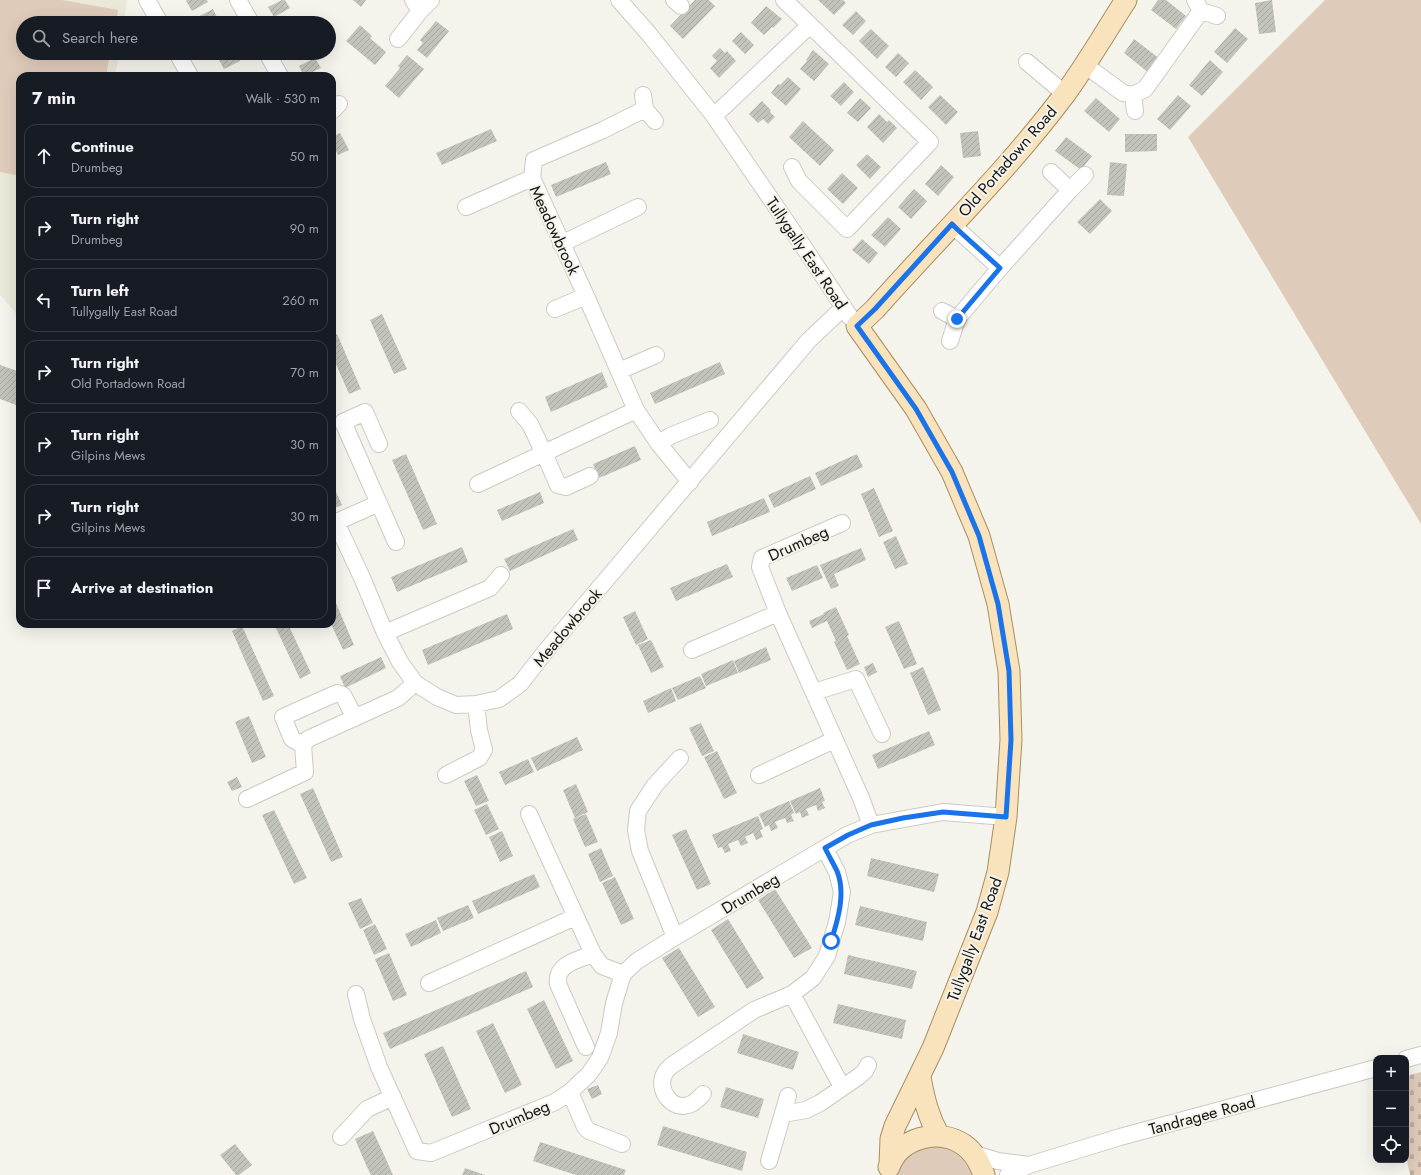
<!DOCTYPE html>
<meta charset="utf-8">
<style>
body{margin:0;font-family:Jost,sans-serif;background:#20242c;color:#f1f3f6}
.controls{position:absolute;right:12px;bottom:12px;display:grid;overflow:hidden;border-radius:8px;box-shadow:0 4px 16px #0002}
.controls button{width:36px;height:36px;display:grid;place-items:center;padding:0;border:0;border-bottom:1px solid #363941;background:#171b24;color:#f1f3f6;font:20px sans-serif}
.stop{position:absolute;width:12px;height:12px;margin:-9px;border:3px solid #1a73e8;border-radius:50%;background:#fff}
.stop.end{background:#1a73e8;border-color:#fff;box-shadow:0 1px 4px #0008}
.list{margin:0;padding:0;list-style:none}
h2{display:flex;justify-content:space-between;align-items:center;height:52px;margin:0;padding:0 16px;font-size:17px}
h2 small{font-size:13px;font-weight:400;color:#9ea1a6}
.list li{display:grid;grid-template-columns:26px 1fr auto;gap:12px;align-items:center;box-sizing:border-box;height:64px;margin:0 8px 8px;padding:0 8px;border:1px solid #363941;border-radius:12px}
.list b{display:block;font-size:15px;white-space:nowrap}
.list p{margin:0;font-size:13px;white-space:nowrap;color:#9ea1a6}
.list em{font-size:13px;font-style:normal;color:#9ea1a6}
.icon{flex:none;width:22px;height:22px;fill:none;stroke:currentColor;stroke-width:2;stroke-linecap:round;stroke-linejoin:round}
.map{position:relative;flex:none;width:1421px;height:1175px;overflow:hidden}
.search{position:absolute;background:#171b24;box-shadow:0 4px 16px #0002;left:16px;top:16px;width:320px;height:44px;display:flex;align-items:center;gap:10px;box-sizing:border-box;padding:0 14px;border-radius:22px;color:#9ea1a6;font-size:15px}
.panel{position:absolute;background:#171b24;box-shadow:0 4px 16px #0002;left:16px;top:72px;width:320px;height:556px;border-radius:12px}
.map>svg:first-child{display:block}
.built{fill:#eae8d8}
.green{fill:#dfcbba}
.cemetery{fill:url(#cemetery-stones)}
.building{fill:url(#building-hatch)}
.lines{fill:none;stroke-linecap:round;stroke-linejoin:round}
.minor-casing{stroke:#cbcac2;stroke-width:18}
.major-casing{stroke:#a68e63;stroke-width:23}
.minor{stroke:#fff;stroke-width:16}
.major{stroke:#f9e3bc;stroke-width:21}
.route{stroke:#1a73e8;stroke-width:5}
.labels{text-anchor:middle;stroke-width:4;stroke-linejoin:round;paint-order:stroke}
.street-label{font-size:16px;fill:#141311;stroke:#f5f4ec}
</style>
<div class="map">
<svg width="1421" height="1175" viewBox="0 0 1421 1175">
<defs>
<pattern id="cemetery-stones" width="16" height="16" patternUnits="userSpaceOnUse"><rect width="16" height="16" fill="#dfcbba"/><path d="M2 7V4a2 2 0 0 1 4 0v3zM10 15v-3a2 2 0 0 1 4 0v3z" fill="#bead9f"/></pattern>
<pattern id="building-hatch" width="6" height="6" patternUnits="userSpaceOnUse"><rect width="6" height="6" fill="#c2c4bc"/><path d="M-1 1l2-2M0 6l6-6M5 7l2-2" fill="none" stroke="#a6a8a1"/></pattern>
</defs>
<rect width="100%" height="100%" fill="#f5f4ec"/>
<path class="built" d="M0 0H127L124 23H23V53H119L115 76H20V318L0 295Z"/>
<path class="green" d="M0 0H62L118 10 116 23H23V53H110L106 76H20V176L0 172Z
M1325 0H1421V524L1188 137Z
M934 1146C952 1149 967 1157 972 1175H896C901 1157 917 1149 934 1146Z"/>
<path class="cemetery" d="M1421 1072V1175H1410L1406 1157V1076Z"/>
<path class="building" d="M187 0H207L208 2 192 11 186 1Z
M282 0H285L290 8 274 17 268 7Z
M353 0H366L361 7Z
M695 0H709L715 6 683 39 670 26Z
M818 0H843L846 3 834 15Z
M1158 0H1166L1186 16 1176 29 1151 10Z
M1272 0 1276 32 1259 34 1255 3Z
M766 6 782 19 773 28 772 27 764 35 751 23Z
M213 9 218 19 212 23H199L196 18Z
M856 11 866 21 853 35 842 25Z
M292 18 294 23H282Z
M436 21 449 31 427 58 417 50 423 43 420 40Z
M360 25 372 36 370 38 386 52 375 65 346 41Z
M1235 28 1248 39 1227 63 1214 52Z
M871 29 889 46 877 59 859 41Z
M741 32 754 45 745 54 732 41Z
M1134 39 1160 59 1149 73 1124 53Z
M720 48 725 53 727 51 736 61 719 78 710 68 717 61 712 56Z
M813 50 829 64 814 81 800 69 807 61 806 60Z
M231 53H236L240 61 224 69 219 60Z
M294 53H306L297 58Z
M898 53 909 63 896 77 885 67Z
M407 55 424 69 399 98 385 86 400 68 398 66Z
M315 58 321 68 304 76 299 66Z
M1210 60 1223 72 1202 96 1189 85Z
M915 70 933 87 921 100 903 82Z
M788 77 801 89 786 106 771 93 778 84 780 85Z
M844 82 854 92 841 106 830 96Z
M940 95 958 112 946 125 928 107Z
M1178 95 1191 106 1170 130 1157 119Z
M860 98 871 108 858 122 847 113Z
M1096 98 1120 119 1109 132 1084 111Z
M762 101 771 110 770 112 775 117 768 124 763 119 758 123 749 114Z
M879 114 887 122 889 120 897 128 883 143 867 127Z
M803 121 834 150 820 166 789 137Z
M491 129 497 141 442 165 436 153Z
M978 131 981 156 963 158 960 133Z
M340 133 349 150 338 155 332 143V137Z
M1125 134H1157V151L1125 152Z
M1066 137 1092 156 1081 170 1055 151Z
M867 154 881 167 870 179 856 165Z
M606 162 611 174 556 197 551 185Z
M1110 162 1127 164 1124 196 1107 195Z
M941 165 954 177 938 196 925 184Z
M842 173 858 188 843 204 827 189Z
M914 189 927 201 911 219 898 207Z
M1100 199 1112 211 1090 234 1077 222Z
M888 217 901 229 885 247 871 235Z
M862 239 878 253 869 264 852 250Z
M382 314 407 369 394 374 370 320Z
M337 334 361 389 349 394 332 355V336Z
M720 362 725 374 655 404 650 393Z
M0 365 20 372V394L16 405 0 399Z
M602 372 608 387 551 412 545 397Z
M635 446 641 460 599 478 593 464Z
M406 454 437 524 423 530 392 460Z
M857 454 863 467 821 486 815 473Z
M810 476 816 489 774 508 768 495Z
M332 483 342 505 332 509Z
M874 488 893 531 879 537 861 494Z
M540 492 544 503 502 521 497 510Z
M764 498 770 512 712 536 707 522Z
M573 529 578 540 510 571 504 559Z
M896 536 908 564 895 569 883 542Z
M462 547 468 562 397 592 391 577Z
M861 548 866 560 834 574 839 586 831 589 820 565Z
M727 564 733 577 676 601 670 588Z
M817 565 823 578 792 591 786 578Z
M332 594 354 645 343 650 331 624Z
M836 607 849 635 847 636 860 664 847 670 834 642 836 641 827 621 812 628 809 621 824 614 823 613Z
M635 611 648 639 636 645 623 617Z
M507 614 513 629 428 665 422 650Z
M899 621 917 664 904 669 885 627Z
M274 624H288L311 673 300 679Z
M242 626 274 696 263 701 232 631Z
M651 640 664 667 651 673 638 645Z
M766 647 771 660 739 673 734 661Z
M381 657 386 668 345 688 340 676Z
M733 660 738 673 706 686 701 674Z
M873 663 877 672 868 677 864 667Z
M923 667 941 710 928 715 910 673Z
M700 676 706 688 678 700 672 688Z
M671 688 676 701 648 713 643 701Z
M249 716 266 757 252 763 235 722Z
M701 723 714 751 702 756 689 728Z
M929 731 935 745 878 769 872 755Z
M577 737 583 750 537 771 531 758Z
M717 751 737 793 724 799 704 757Z
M528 759 534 772 505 785 499 772Z
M477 775 489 801 476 806 464 781Z
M237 777 242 787 232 791 227 782Z
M576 784 588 812 575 818 563 790Z
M313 788 343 857 331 862 300 794Z
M820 788 825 801 822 802 825 808 818 811 816 805 806 809 809 815 802 818 800 812 796 814 790 801Z
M789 801 794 813 791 815 794 821 787 823 785 818 775 822 778 828 771 831 769 825 765 827 759 814Z
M487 804 499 829 486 835 474 810Z
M274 810 307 878 294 884 262 815Z
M586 814 598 842 585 847 573 819Z
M758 816 763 829 760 830 763 837 756 840 753 833 745 837 748 843 741 846 738 840 728 844 731 851 725 853 722 847 718 848 712 835Z
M686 829 711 884 697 890 672 835Z
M502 831 513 856 500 862 489 837Z
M601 848 613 876 600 882 588 854Z
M871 858 939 874 934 892 867 876Z
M534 874 540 887 478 914 472 901Z
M615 877 634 919 621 925 602 883Z
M775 889 812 948 794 958 758 900Z
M361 898 373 923 360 929 348 903Z
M468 905 474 918 443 931 437 918Z
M860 906 927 922 923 941 855 925Z
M728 919 764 978 747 989 711 930Z
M436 920 441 933 411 947 405 934Z
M375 924 387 949 374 955 363 930Z
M679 948 715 1007 698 1017 662 958Z
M389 953 407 995 393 1001 375 959Z
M848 955 917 971 912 989 844 974Z
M526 971 533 987 390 1049 383 1033Z
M544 1000 573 1061 556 1069 527 1009Z
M838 1004 906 1020 902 1039 833 1023Z
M493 1023 522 1085 505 1093 476 1031Z
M743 1034 799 1052 793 1070 737 1053Z
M443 1046 471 1109 452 1117 424 1054Z
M598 1085 602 1094 592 1099 587 1089Z
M726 1087 764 1099 758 1118 720 1107Z
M663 1126 747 1152 742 1171 657 1145Z
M373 1131 385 1157 393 1175H371L366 1165 355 1139Z
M540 1142 626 1170 624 1175H576L533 1161Z
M235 1144 252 1165 239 1175H236L220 1155Z
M465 1168 485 1175H462Z"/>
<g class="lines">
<defs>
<path id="minor" d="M147 0 160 23
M238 0 251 23
M619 0 649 34 714 116 805 249 850 317
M674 0 681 6
M1195 0 1201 11 1217 16
M420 11 431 0
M398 39 420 11 413 0
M177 53 190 76
M267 53 280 76
M1027 62 1065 94
M1085 65 1123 93 1133 95 1145 89 1201 11
M643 95 645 109 655 121
M1133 95 1135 111
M645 109 603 130 534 160 532 178 586 296 636 410 659 444 690 482
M332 111 339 104
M714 116 810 25 784 0
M792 167 799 181 847 229 930 142 810 25
M1051 172 1070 190
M466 207 532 178
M952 224 958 230 1000 268
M561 244 638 207
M555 309 586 296
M942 311 957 319
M950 341 957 319 1000 268 1070 190 1085 175
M619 371 656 355
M519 411 530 424 544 453 636 410
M379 444 365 412 343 422 396 542
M659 444 670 436 710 420
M478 484 544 453 558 485 566 487 590 476
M336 522 363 580 385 633 400 662 415 683 437 697 456 705 476 704 499 699 520 684 545 652 809 340 843 308
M842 523 762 558 760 567 778 613 861 798 871 825
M332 524 379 503
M385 633 490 588 501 575
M692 650 778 613
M814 692 856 679 882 734
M303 745 292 739 283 717 337 693 343 695 355 718
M446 775 479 758 484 750 479 730 476 704
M759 775 834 740
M247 799 305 772 303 745 308 739 398 698 415 683
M529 814 593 954 602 966 623 974
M675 937 640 851 636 830 638 811 655 785 680 758
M429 983 575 917
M356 994 362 1019 379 1067 417 1151 431 1153 555 1102 570 1092 589 1074 600 1058 609 1033 614 1003 623 974 637 961 675 937 847 835 871 825 943 812 1006 817
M792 994 842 1087
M586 1047 558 984C555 964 578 960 593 954
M1406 1059 1421 1055
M570 1092 585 1127 589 1131 622 1144
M703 1094C700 1097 696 1102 691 1104 673 1113 655 1089 665 1073 666 1070 669 1068 671 1066L754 1010 792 994 813 978 827 956 837 922 842 892 837 872 825 849
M783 1114 806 1110 820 1103 858 1077 865 1071 868 1065
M341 1137 367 1109 393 1097
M974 1154 998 1161 1029 1165
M769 1161 788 1096
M1008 1175 1029 1165 1120 1137 1376 1068"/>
<path id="major" d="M920 1077C924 1099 928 1116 939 1136
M890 1164 891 1139 895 1126 933 1048 987 912 998 872 1006 817 1011 740 1009 671 998 604 979 536 952 472 916 409 857 326 875 309C938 238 1008 170 1065 94 1087 64 1106 31 1126 0
M889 1167C899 1138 938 1127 964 1145 974 1152 980 1163 984 1175"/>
</defs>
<use href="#minor" class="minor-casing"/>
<use href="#major" class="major-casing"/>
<use href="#minor" class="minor"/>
<use href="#major" class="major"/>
</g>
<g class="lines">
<path class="route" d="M831 941C838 920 846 893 837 871 833 863 829 856 825 848L848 835 871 825 903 818 943 812 1006 817 1011 740 1009 671 998 604 979 536 952 472 916 409 857 326 875 309 952 224 958 230 1000 268 957 319"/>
</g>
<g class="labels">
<g class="street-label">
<text transform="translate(1007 161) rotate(-49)" y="6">Old Portadown Road</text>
<text transform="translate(555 230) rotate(65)" y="6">Meadowbrook</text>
<text transform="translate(807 253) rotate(56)" y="6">Tullygally East Road</text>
<text transform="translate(798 543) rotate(-24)" y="6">Drumbeg</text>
<text transform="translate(567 627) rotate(-50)" y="6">Meadowbrook</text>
<text transform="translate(750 893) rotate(-31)" y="6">Drumbeg</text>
<text transform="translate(974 939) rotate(-70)" y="6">Tullygally East Road</text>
<text transform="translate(1202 1115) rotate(-15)" y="6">Tandragee Road</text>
<text transform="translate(519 1117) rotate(-23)" y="6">Drumbeg</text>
</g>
</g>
</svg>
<div class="controls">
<button>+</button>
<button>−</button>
<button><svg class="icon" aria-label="locate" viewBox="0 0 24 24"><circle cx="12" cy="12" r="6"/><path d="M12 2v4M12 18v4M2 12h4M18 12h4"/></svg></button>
</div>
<div class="stop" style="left:831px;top:941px"></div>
<div class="stop end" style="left:957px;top:319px"></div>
<div class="search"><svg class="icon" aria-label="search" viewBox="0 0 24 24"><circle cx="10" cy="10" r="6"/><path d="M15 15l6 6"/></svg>Search here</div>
<section class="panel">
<h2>7 min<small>Walk · 530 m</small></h2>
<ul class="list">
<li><svg class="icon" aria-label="ahead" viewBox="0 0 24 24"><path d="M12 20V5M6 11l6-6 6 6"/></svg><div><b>Continue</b><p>Drumbeg</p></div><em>50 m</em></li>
<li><svg class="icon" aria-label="right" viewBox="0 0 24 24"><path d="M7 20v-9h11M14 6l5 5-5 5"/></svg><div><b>Turn right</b><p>Drumbeg</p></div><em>90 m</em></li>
<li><svg class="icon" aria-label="left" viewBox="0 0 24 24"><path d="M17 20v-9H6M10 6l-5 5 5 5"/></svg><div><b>Turn left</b><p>Tullygally East Road</p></div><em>260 m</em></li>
<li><svg class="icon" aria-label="right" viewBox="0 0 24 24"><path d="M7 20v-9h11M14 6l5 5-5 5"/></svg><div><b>Turn right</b><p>Old Portadown Road</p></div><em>70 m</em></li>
<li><svg class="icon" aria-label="right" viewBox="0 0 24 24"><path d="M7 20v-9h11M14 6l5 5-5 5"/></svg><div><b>Turn right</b><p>Gilpins Mews</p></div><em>30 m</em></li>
<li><svg class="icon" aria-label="right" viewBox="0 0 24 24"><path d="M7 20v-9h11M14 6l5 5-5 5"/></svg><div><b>Turn right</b><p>Gilpins Mews</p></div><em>30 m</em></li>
<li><svg class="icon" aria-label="arrive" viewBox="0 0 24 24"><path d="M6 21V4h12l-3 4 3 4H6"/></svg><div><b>Arrive at destination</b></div></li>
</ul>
</section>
</div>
